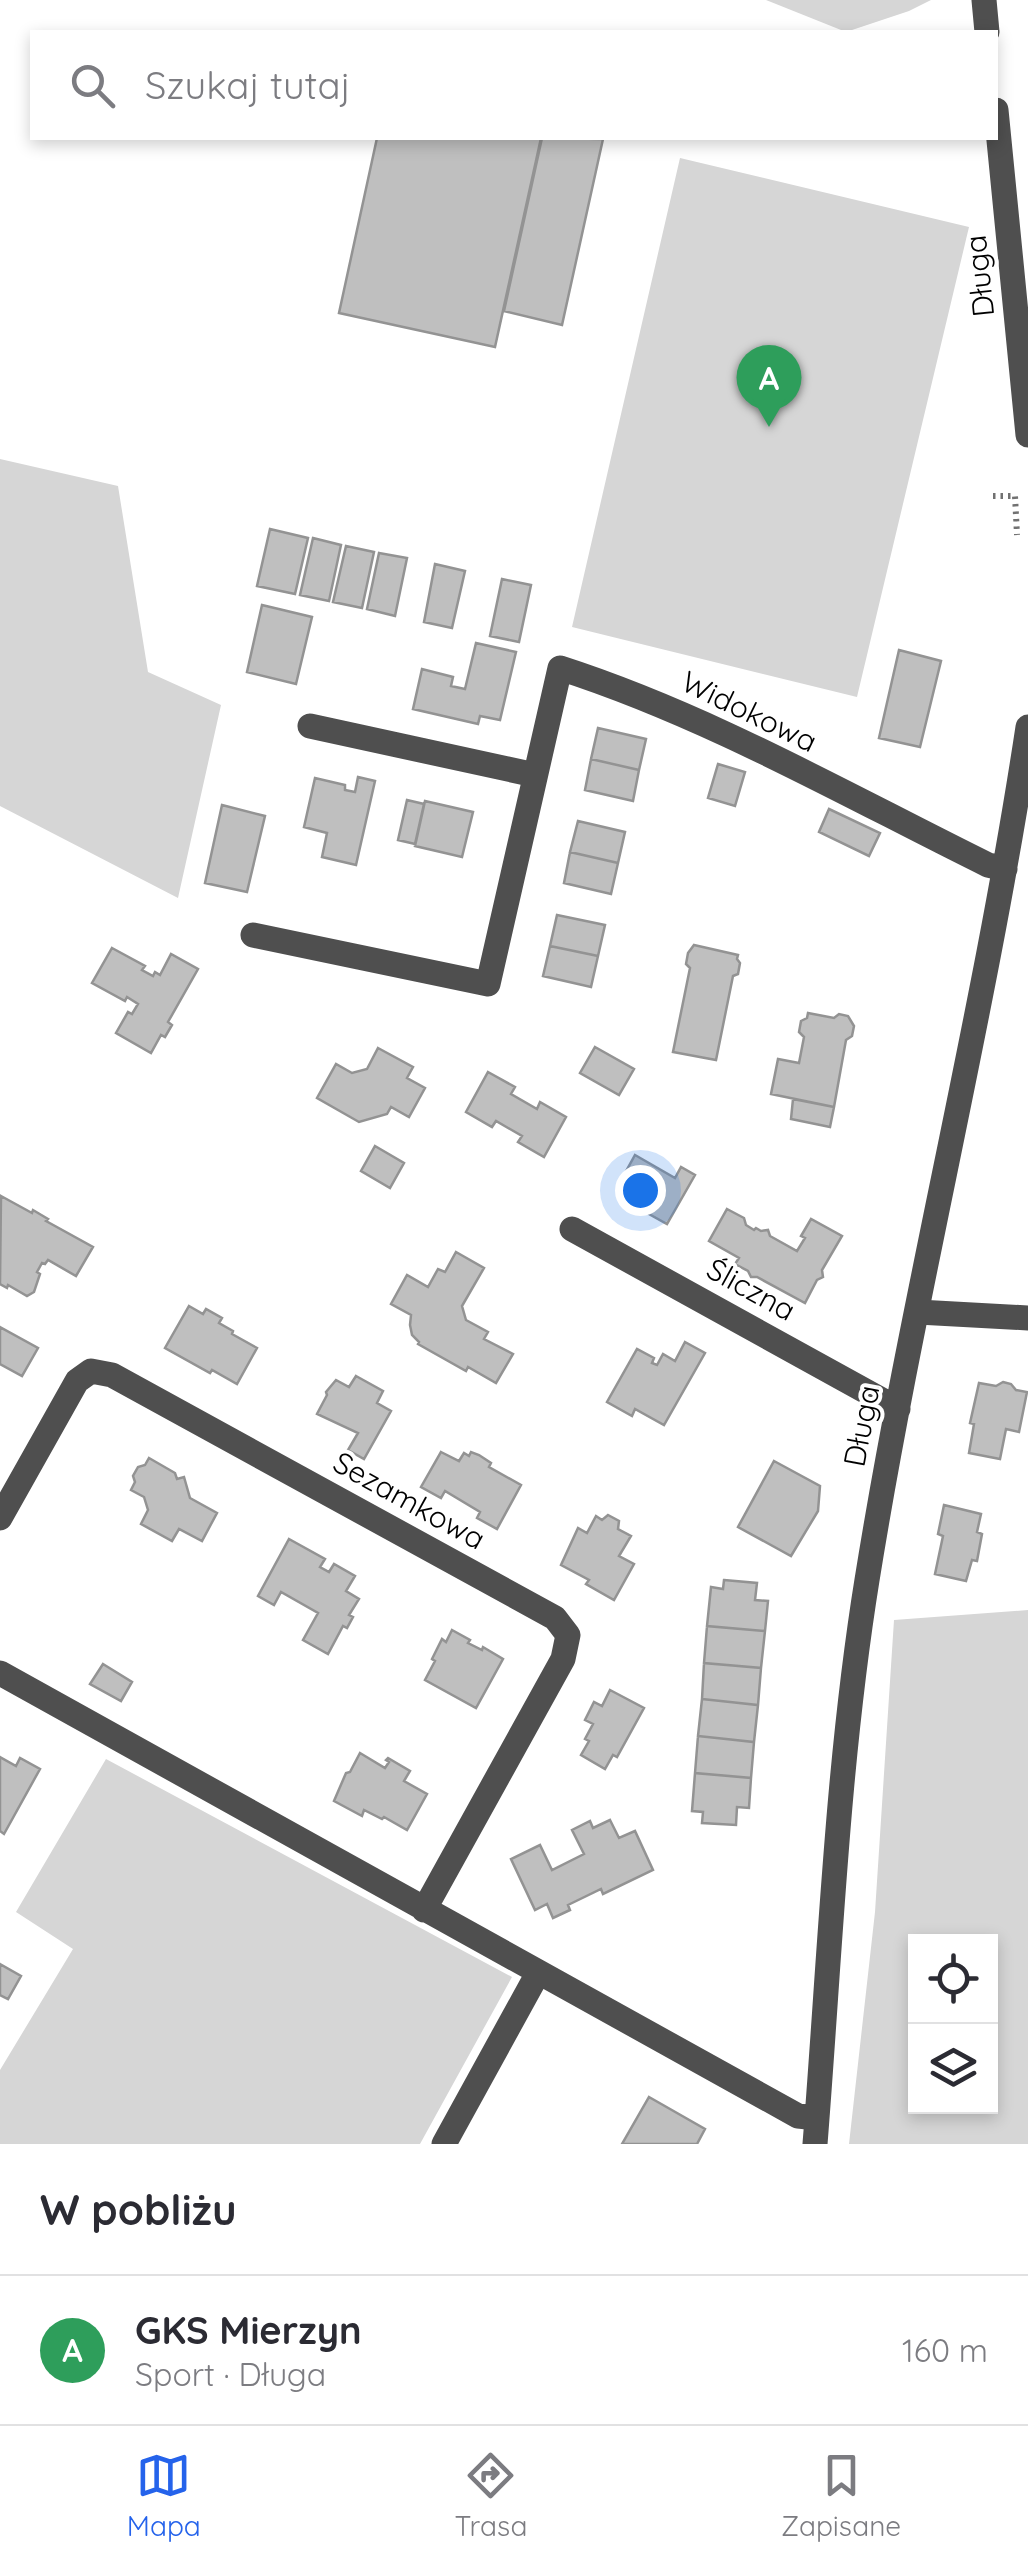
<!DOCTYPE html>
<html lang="pl">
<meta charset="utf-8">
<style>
body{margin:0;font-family:Quicksand,sans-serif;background:#f2f2f3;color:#2b2b33}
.controls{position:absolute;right:30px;bottom:30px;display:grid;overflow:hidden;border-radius:0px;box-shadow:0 5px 15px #0003}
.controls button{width:90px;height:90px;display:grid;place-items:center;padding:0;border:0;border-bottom:2px solid #e1e1e2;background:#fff;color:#2b2b33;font:50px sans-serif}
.you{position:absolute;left:640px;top:1190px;width:35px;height:35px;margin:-25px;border:8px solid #fff;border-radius:50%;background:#1a73e8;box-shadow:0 0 0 15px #1a73e833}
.badge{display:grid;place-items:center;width:65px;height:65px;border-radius:50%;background:#2563eb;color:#fff;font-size:32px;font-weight:700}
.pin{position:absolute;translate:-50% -82px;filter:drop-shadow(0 2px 5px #0008)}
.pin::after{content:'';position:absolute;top:52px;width:35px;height:30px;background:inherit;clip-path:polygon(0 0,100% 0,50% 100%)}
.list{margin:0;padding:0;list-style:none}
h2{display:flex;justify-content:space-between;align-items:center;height:130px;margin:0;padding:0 40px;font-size:42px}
h2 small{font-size:32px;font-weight:400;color:#7c7c81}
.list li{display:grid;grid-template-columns:65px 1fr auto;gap:30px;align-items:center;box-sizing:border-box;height:150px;padding:0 40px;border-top:2px solid #e1e1e2}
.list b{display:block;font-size:38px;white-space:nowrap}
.list p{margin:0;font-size:32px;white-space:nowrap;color:#7c7c81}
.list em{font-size:32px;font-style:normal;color:#7c7c81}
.icon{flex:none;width:55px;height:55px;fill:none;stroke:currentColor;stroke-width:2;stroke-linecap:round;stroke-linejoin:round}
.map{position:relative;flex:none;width:1028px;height:2144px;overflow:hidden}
.search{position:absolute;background:#fff;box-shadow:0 5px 15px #0003;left:30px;right:30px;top:30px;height:110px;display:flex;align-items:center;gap:25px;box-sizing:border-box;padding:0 35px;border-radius:0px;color:#7c7c81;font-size:38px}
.sheet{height:280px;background:#fff}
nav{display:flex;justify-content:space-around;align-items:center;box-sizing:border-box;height:140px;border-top:2px solid #e1e1e2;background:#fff;font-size:28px;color:#7c7c81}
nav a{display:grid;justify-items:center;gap:5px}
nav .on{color:#2563eb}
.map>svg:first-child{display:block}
.green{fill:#d6d6d6;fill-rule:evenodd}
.building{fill:#bfbfbf;stroke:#939393;stroke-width:2.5}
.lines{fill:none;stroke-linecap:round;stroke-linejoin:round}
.path{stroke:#717171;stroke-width:6;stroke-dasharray:2.5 5;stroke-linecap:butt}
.minor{stroke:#4f4f4f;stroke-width:25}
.labels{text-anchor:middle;stroke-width:8;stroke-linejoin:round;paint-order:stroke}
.street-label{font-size:30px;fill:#000;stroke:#fff}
</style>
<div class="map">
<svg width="1028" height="2144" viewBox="0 0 1028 2144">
<rect width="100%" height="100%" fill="#fff"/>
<path class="green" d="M766 0H931L909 11 846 32Z
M680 158 969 227 857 697 572 627Z
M0 459 118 486 148 672 221 705 178 898 0 806Z
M1028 1610V2144H849L875 1912 894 1620ZM916 1941H990V2106H916Z
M106 1759 512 1977 420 2144H0V2070L73 1949 16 1912Z"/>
<path class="building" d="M377 138H541L495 347 339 313Z
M542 138 603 139 562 325 504 311Z
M270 529 308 538 295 594 257 586Z
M313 538 341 545 329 601 300 595Z
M346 546 374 552 362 608 333 602Z
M379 553 407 558 395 616 367 609Z
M435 564 465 571 452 628 424 622Z
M502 579 531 585 519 642 490 636Z
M262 605 312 617 296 684 247 672Z
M476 643 516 652 500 720 480 716 478 724 413 709 422 669 453 677 451 686 465 689Z
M899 650 941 661 920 747 879 738Z
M598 728 646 739 639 770 591 759Z
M591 759 639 770 633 801 585 790Z
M718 764 745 772 735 806 708 798Z
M358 777 375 781 356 865 322 857 327 833 304 827 315 778 345 785V790L355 792Z
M407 800 424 804 415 844 398 840Z
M425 801 473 812 462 857 415 846Z
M222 805 265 816 247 892 205 883Z
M829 809 880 833 869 856 819 832Z
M578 821 625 832 618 863 570 852Z
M570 852 618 863 611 894 564 883Z
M557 915 605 925 598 956 550 946Z
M694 945 738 955 737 959 740 963 738 974 733 976 716 1060 673 1052 690 968 686 964 688 953Z
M550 946 598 956 591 987 543 976Z
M112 948 145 966 142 970 153 976 155 972 160 975 171 954 198 969 168 1022 172 1025 165 1037 161 1035 151 1053 116 1033 128 1012 132 1014 138 1004 127 997 125 1001 92 983Z
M808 1013 834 1018 839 1014 848 1016 854 1026 852 1036 846 1040 834 1107 771 1094 778 1059 799 1063 804 1037 799 1032 801 1021 807 1018Z
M595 1047 634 1069 619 1095 580 1073Z
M378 1048 413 1067 407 1078 425 1088 409 1117 391 1107 387 1114 359 1122 317 1098 336 1064 352 1073 367 1069Z
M488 1072 515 1087 511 1094 537 1109 540 1102 566 1117 544 1157 518 1142 522 1136 496 1121 492 1127 466 1112Z
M793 1099 834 1107 830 1127 791 1119Z
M375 1146 404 1163 390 1188 361 1171Z
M635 1155 675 1178 681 1167 695 1175 667 1224 649 1214 655 1204 619 1184Z
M1 1196 32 1213 33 1210 48 1219 46 1221 93 1247 76 1276 48 1260 45 1264 42 1263 37 1272 40 1274 34 1292 27 1296 8 1285 7 1288 0 1284Z
M727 1209 744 1218 746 1225 754 1230 756 1228 761 1231 768 1230 770 1236 797 1251 805 1238 801 1236 811 1219 842 1236 822 1270 823 1277 817 1280 805 1303 757 1277H751L748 1271 735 1264 739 1258 709 1241Z
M456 1252 484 1268 462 1306 466 1320 488 1332 484 1339 513 1354 496 1383 468 1367 466 1371 418 1344 419 1342 412 1335 410 1325 411 1315 391 1304 407 1275 428 1287 438 1269 445 1272Z
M189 1306 203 1314 206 1309 222 1318 219 1323 233 1331 232 1334 257 1348 237 1384 212 1370 210 1373 165 1348Z
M0 1327 38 1348 22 1376 0 1364Z
M685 1342 705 1353 664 1425 635 1409 632 1416 607 1402 637 1349 654 1358 652 1363 657 1365 663 1354 675 1361Z
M356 1376 383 1391 377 1403 391 1411 364 1459 348 1450 358 1433 317 1414 327 1395 326 1392 336 1380 349 1387Z
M1003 1382 1011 1384 1016 1390 1027 1392 1019 1432 1006 1429 1000 1459 969 1453 974 1424 970 1423 979 1383 996 1386Z
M441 1452 459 1461 464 1453 469 1456 471 1452 479 1455 491 1463 489 1467 521 1485 497 1529 477 1518 480 1512 445 1491 441 1498 421 1487Z
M149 1458 175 1473 177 1479 184 1477 190 1498 217 1513 202 1541 179 1529 172 1541 141 1524 148 1510 144 1497 131 1490 135 1482 133 1476 138 1467 145 1465Z
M774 1461 820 1486 818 1511 791 1556 738 1527Z
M944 1505 981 1514 977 1532 982 1534 977 1561 972 1560 966 1581 935 1574 943 1536 938 1534Z
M608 1515 619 1521 618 1529 631 1536 619 1556 634 1564 614 1600 586 1584 589 1580 561 1565 578 1528 587 1533 596 1516 602 1520Z
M289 1539 325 1559 320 1567 329 1572 334 1564 355 1576 346 1591 359 1599 349 1615 353 1617 347 1628 343 1626 328 1654 303 1640 318 1613 281 1592 274 1605 258 1596Z
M724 1580 757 1583 755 1600 768 1601 765 1631 707 1626 711 1587 723 1589Z
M707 1626 765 1631 761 1668 704 1663Z
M452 1630 470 1640 468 1643 482 1650 483 1647 503 1659 476 1708 425 1680 435 1661 432 1659 442 1639 446 1642Z
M704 1663 761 1668 758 1705 702 1699Z
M103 1664 132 1682 121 1701 90 1684Z
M610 1690 644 1708 617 1757 613 1755 605 1769 581 1755 589 1741 585 1739 593 1724 585 1720 594 1702 602 1706Z
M702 1699 758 1705 754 1742 698 1736Z
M698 1736 754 1742 751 1778 695 1773Z
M360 1753 385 1768 389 1762 386 1760 388 1758 410 1771 404 1781 427 1794 407 1830 384 1817 382 1819 364 1810 362 1816 334 1801 346 1773 350 1772Z
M0 1757 16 1766 20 1758 40 1769 4 1834 0 1831Z
M695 1773 751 1778 749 1808 737 1807 736 1825 702 1823 703 1812 692 1811Z
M610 1820 619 1838 635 1831 653 1870 603 1894 601 1889 568 1905 570 1910 553 1918 547 1904 535 1910 511 1859 540 1845 552 1870 584 1854 572 1830 590 1821 593 1828Z
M0 1964 21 1976 8 1999 0 1995Z
M649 2097 705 2129 697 2144H622Z"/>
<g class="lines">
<path class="path" d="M993 496H1015L1017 535"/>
<path class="minor" d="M984 0 987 32
M996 110 1028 435
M310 726 535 775
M253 935 488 984 560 668C709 716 848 796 988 865L1005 869
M572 1229 898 1409
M918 1312 1028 1318
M0 1518 77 1381 91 1371 112 1375 555 1618 568 1635 563 1659 424 1910
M0 1673 798 2116 817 2118
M444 2144 538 1973
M815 2144C830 1956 837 1766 867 1580 913 1294 985 1013 1028 727"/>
</g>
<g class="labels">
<g class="street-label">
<text transform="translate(980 276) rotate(-96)" y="10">Długa</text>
<text transform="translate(749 712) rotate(26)" y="10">Widokowa</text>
<text transform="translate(751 1290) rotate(29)" y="10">Śliczna</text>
<text transform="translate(862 1426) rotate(-79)" y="10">Długa</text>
<text transform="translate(409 1501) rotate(29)" y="10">Sezamkowa</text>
</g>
</g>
</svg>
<div class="controls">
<button><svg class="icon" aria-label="locate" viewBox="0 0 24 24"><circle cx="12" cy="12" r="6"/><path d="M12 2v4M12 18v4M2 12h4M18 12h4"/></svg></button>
<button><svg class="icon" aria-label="layers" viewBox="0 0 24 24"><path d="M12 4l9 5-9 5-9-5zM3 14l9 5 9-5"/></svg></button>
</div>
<div class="you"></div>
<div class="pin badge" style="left:769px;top:427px;background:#2e9e5b">A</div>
<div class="search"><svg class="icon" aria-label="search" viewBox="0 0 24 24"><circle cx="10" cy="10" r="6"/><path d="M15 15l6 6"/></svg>Szukaj tutaj</div>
</div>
<section class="sheet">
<h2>W pobliżu<small></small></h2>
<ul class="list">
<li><span class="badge" style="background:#2e9e5b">A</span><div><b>GKS Mierzyn</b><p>Sport · Długa</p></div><em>160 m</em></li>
</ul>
</section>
<nav>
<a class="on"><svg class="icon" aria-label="map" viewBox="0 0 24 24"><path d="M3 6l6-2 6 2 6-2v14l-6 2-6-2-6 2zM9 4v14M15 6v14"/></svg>Mapa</a>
<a><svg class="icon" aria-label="directions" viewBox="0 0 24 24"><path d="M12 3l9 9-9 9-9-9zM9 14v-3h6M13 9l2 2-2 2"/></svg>Trasa</a>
<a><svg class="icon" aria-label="saved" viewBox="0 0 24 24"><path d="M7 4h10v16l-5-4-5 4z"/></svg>Zapisane</a>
</nav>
